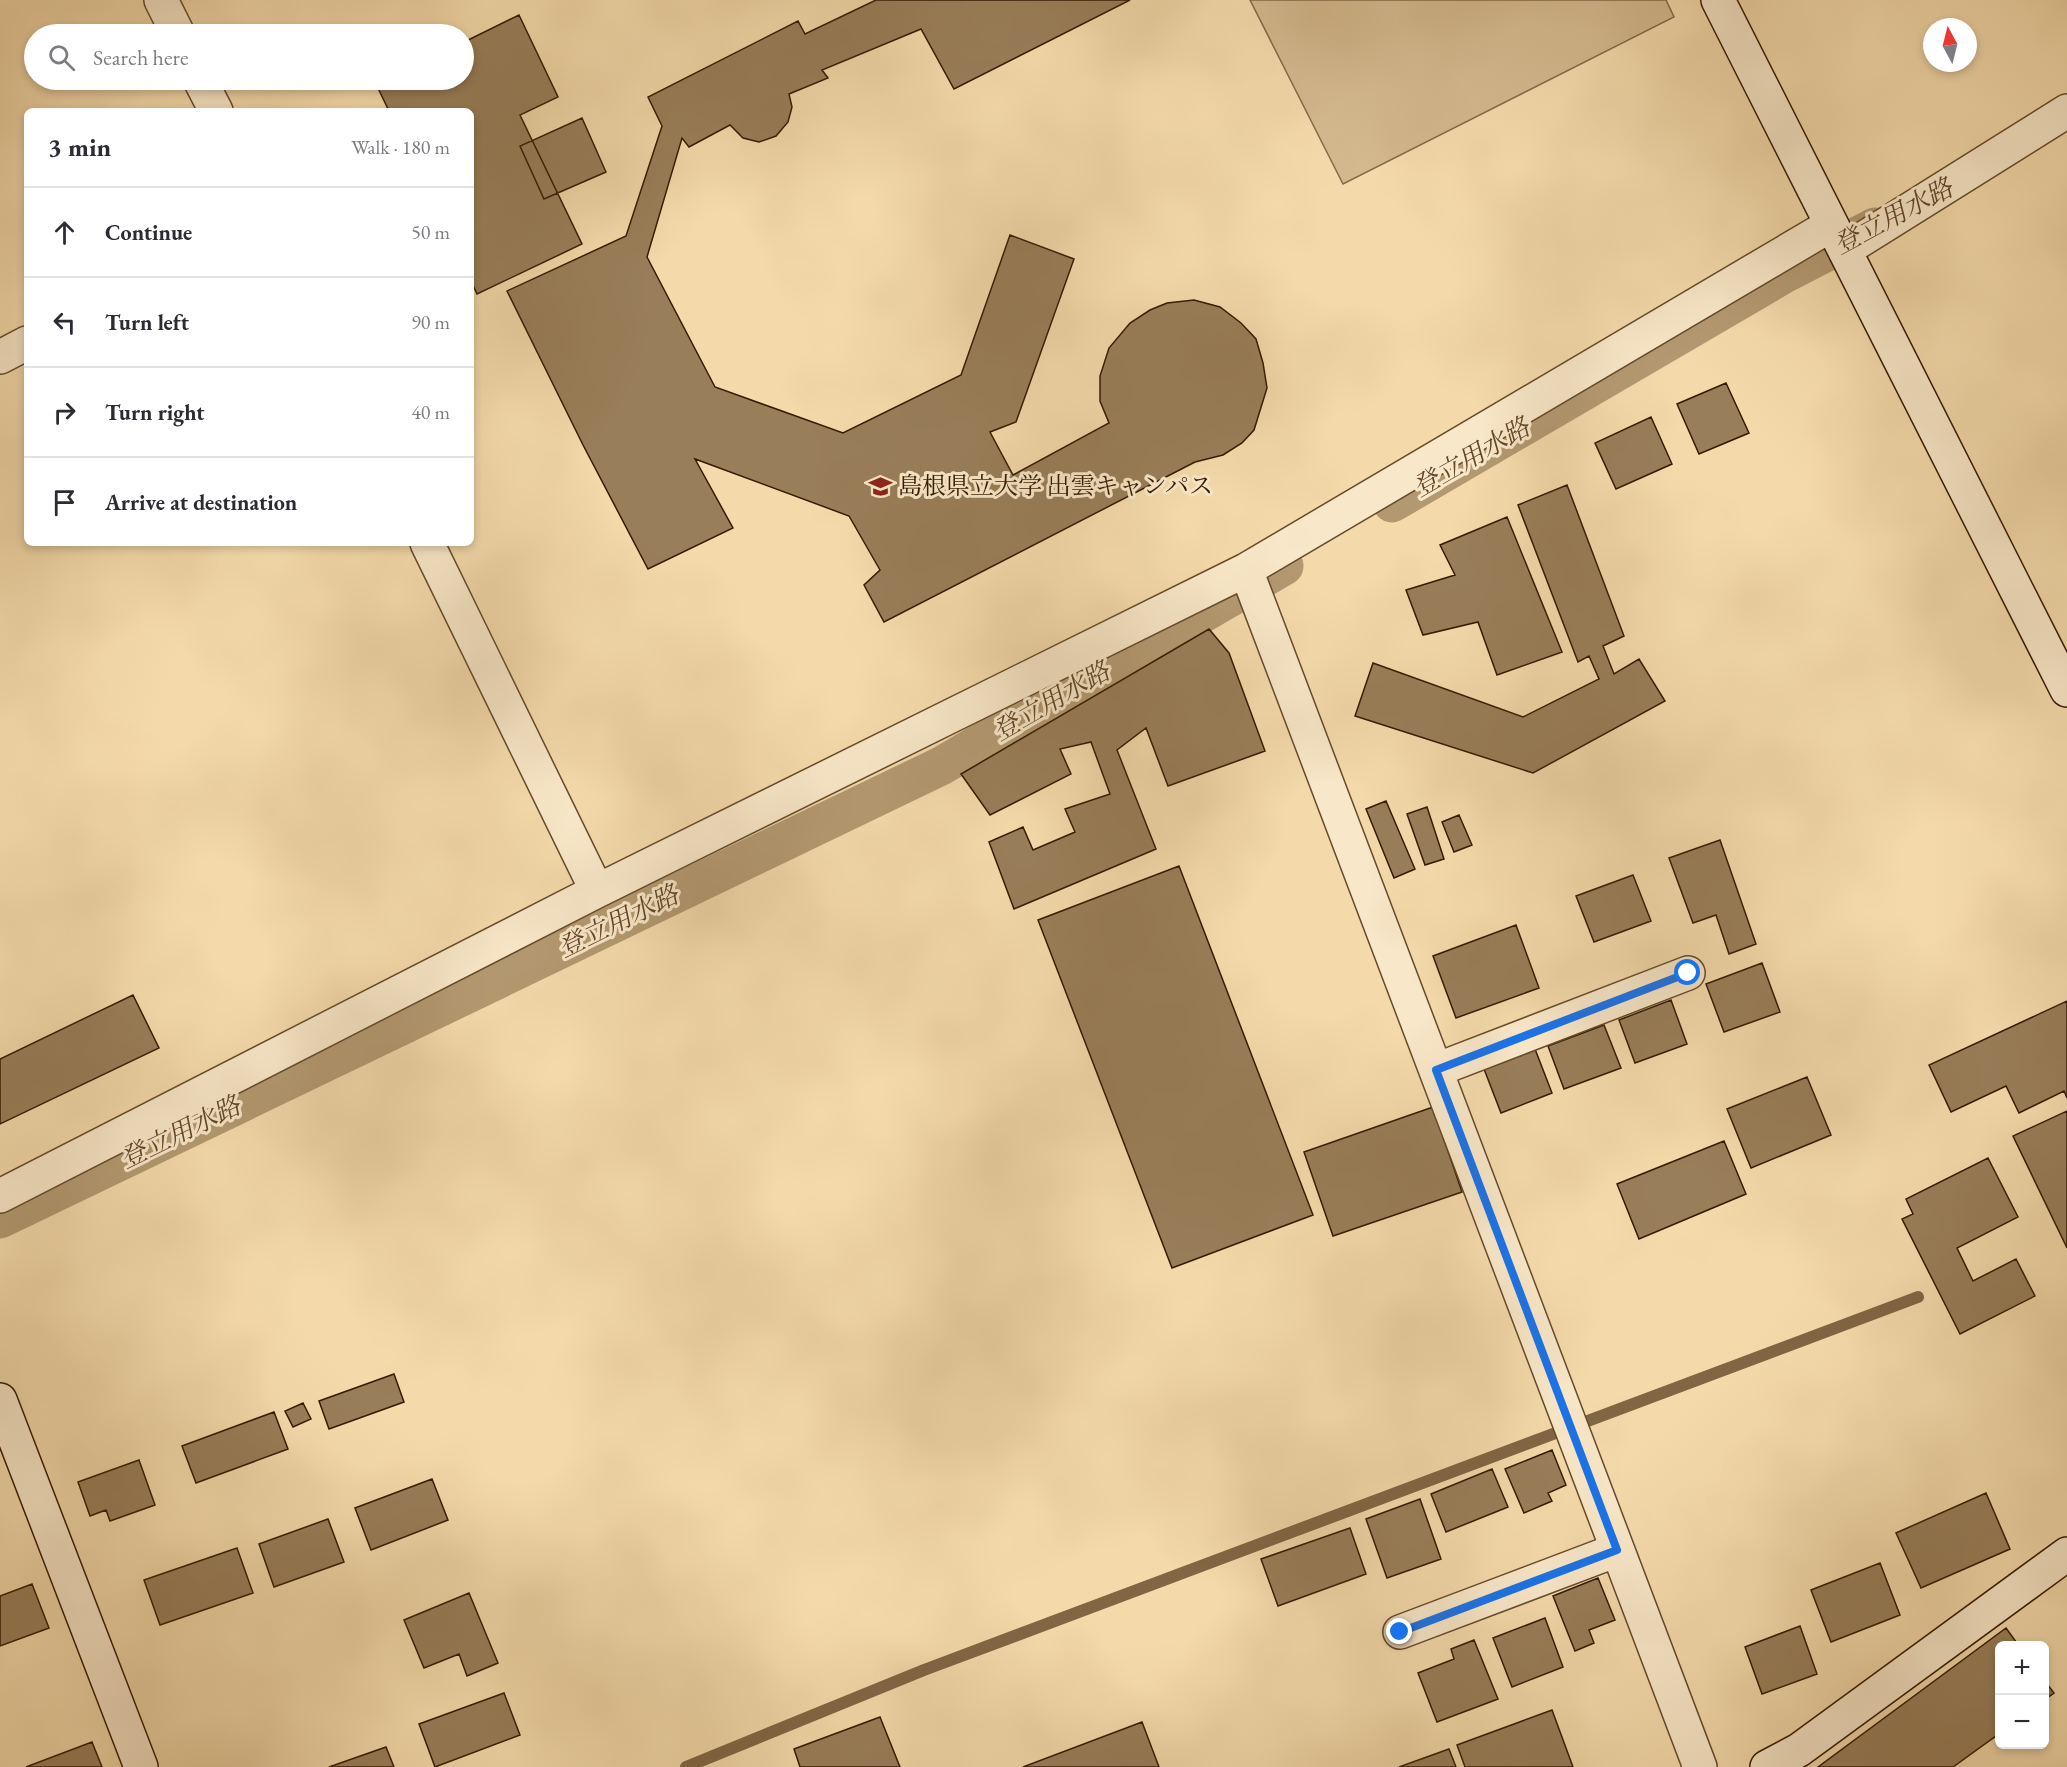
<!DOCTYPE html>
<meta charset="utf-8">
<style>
body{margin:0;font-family:"EB Garamond","Noto Serif JP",serif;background:#f7f7f7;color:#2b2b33}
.controls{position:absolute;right:18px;bottom:18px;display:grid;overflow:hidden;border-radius:9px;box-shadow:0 3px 9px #0003}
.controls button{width:54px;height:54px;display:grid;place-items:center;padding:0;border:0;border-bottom:2px solid #e1e1e2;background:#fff;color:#2b2b33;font:30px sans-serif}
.compass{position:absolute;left:1923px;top:18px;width:54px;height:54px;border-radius:50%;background:#fff;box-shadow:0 3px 9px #0003;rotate:353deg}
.stop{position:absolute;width:18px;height:18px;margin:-14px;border:4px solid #1a73e8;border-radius:50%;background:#fff}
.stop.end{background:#1a73e8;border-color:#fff;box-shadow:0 2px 6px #0008}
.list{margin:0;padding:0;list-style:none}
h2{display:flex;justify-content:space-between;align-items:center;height:78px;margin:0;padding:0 24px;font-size:26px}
h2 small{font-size:20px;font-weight:400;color:#7c7c81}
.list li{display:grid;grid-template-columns:39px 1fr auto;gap:18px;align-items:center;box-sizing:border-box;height:90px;padding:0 24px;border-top:2px solid #e1e1e2}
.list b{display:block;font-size:22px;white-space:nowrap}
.list em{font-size:20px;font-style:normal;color:#7c7c81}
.icon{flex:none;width:33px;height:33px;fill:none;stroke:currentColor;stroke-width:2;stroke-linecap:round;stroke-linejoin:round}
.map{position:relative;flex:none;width:2067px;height:1767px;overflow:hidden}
.search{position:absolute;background:#fff;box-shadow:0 3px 9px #0003;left:24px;top:24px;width:450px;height:66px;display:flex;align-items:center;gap:15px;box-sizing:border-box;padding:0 21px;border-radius:33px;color:#7c7c81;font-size:22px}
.panel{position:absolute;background:#fff;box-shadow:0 3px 9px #0003;left:24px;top:108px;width:450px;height:438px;border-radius:9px}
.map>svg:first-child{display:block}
.green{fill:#d4b98e;stroke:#846a47;stroke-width:1.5}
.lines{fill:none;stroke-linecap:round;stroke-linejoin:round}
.stream{stroke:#816644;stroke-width:12}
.canal{stroke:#b39971;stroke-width:39}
.building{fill:#987e59;stroke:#351a00;stroke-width:1.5}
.street-casing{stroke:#654a2b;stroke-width:36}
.secondary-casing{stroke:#351a00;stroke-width:36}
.street{stroke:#f8e7c8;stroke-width:33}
.secondary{stroke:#f8e7c8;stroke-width:33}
.route{stroke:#1a73e8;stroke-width:8}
.labels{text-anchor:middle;stroke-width:6;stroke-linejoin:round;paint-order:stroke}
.poi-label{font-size:24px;fill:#351a00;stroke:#f8e7c8;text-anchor:start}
.water-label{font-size:26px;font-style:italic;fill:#614628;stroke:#f8e7c8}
</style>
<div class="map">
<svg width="2067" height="1767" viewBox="0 0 2067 1767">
<rect width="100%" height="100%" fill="#f4daab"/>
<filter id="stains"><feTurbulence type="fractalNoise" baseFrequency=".00333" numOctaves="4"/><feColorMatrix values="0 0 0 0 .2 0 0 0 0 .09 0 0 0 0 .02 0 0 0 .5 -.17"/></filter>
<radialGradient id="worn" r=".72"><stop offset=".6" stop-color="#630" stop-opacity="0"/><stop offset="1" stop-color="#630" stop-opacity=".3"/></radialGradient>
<path class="green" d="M1250 0H1666L1674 17 1343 184Z"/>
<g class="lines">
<path class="stream" d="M686 1767 924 1670 1918 1297"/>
<path class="canal" d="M1392 503 1784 274 1875 227
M0 1219 941 766 1284 566"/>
</g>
<path class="building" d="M876 0H1130L954 89 921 29 822 70 828 78 789 94 792 107 788 122 776 136 759 142 743 138 730 125 689 147 682 138 647 257 715 387 843 433 961 375 1010 235 1074 259 1016 422 990 432 1013 475 1109 423 1100 401V376L1109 348 1130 323 1150 310 1167 303 1194 300 1220 307 1241 323 1256 339 1263 363 1267 388 1254 430 1242 443 1223 455 1195 462 884 622 864 585 880 570 849 516 695 459 733 528 648 569 583 445 507 291 626 236 662 126 648 97 798 21 805 34Z
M519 15 558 97 520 115 582 244 477 294 471 281V111H389L376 84 386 80H464V42Z
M582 118 606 172 544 199 520 146Z
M1726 383 1749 433 1699 454 1677 404Z
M1651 417 1672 464 1616 489 1595 443Z
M1567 485 1624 636 1603 646 1614 674 1639 659 1665 701 1533 773 1355 716 1373 663 1523 717 1599 679 1589 656 1578 662 1518 505Z
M1507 517 1562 652 1497 675 1478 622 1423 635 1406 590 1455 575 1440 545Z
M1209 629 1229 653 1265 751 1168 786 1146 728 1117 750 1156 849 1014 909 989 842 1023 827 1033 850 1075 832 1065 809 1110 794 1091 742 1060 749 1071 774 990 815 961 774Z
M1386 801 1415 869 1394 878 1366 809Z
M1427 807 1444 859 1425 865 1407 814Z
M1459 815 1472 845 1454 852 1442 822Z
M1720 840 1756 944 1729 954 1716 915 1693 923 1669 858Z
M1179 866 1313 1215 1172 1268 1038 920Z
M1633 875 1651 921 1594 942 1576 896Z
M1516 925 1539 988 1456 1018 1433 956Z
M1762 963 1780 1012 1724 1032 1706 984Z
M133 995 159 1048 0 1124V1059Z
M1671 1000 1687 1044 1635 1063 1619 1020Z
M2067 1001V1098L2064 1091 2019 1113 2006 1086 1951 1112 1929 1065Z
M1604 1025 1621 1068 1564 1089 1548 1046Z
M1535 1049 1552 1093 1501 1113 1484 1069Z
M1807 1077 1831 1135 1751 1168 1727 1109Z
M1433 1107 1462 1192 1333 1236 1304 1152Z
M2067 1111V1248L2013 1136Z
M1724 1141 1746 1194 1639 1239 1617 1184Z
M1988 1158 2018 1217 1957 1248 1973 1281 2016 1259 2035 1296 1960 1334 1902 1219 1913 1214 1906 1199Z
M394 1374 404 1402 329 1429 319 1401Z
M303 1403 311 1419 293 1427 285 1411Z
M274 1412 288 1449 196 1483 182 1446Z
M1552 1450 1566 1485 1548 1493 1552 1501 1524 1513 1505 1469Z
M139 1460 155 1505 110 1521 106 1510 90 1516 78 1482Z
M1492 1469 1508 1507 1446 1532 1431 1494Z
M432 1479 448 1520 371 1550 355 1508Z
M1986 1493 2010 1549 1921 1588 1896 1533Z
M1420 1499 1441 1559 1387 1578 1366 1519Z
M328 1519 344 1562 274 1587 259 1544Z
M1350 1528 1366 1574 1278 1606 1261 1559Z
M237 1548 253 1593 160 1625 144 1580Z
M1880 1563 1900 1615 1831 1642 1811 1590Z
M1598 1578 1615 1620 1589 1630 1594 1643 1575 1651 1553 1596Z
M32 1584 49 1628 0 1646V1596Z
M469 1593 498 1663 467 1676 459 1654 424 1668 404 1620Z
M1545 1618 1563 1667 1512 1687 1493 1638Z
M1800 1626 1817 1674 1762 1694 1745 1647Z
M2006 1628 2019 1646H2000V1733L1953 1767H1818Z
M1474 1640 1498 1699 1437 1722 1418 1673 1454 1659 1451 1649Z
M2044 1680 2054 1693 2044 1700Z
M504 1693 520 1735 435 1767 419 1724Z
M1552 1710 1573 1767H1465L1457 1745Z
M880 1717 900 1767H800L794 1749Z
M1142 1722 1159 1767H1023Z
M92 1742 102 1767H26Z
M386 1747 394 1767H329Z
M1449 1749 1456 1767H1399Z"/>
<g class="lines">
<defs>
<path id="street" d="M161 0 178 34
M200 80 216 111
M1845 250 2067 111
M0 357 27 343
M427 543 597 891
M1246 570 1700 1767
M1436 1070 1688 973
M0 1196 597 891 1246 570 1831 225
M1400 1632 1617 1550"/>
<path id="secondary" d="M1718 0 2067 690
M0 1400 141 1767
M1767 1767 1799 1750 2067 1554"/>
</defs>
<use href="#street" class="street-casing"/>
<use href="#secondary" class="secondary-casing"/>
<use href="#street" class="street"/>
<use href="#secondary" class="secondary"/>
</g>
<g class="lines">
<path class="route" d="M1400 1632 1617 1550 1436 1070 1688 973"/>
</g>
<defs>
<symbol id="university-bare" viewBox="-9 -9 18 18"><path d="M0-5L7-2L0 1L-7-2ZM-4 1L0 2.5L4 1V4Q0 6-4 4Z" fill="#8f2418" stroke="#f8e7c8" stroke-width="2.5" paint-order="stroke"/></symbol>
</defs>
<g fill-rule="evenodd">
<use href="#university-bare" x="864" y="470" width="33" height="33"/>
</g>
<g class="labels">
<g class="poi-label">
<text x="898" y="494">島根県立大学 出雲キャンパス</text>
</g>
<g class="water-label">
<text transform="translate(1893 216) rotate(-28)" y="9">登立用水路</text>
<text transform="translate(1471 457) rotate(-30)" y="9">登立用水路</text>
<text transform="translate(1051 701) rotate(-30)" y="9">登立用水路</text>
<text transform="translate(618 921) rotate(-26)" y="9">登立用水路</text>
<text transform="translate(180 1132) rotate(-26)" y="9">登立用水路</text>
</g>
</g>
<rect width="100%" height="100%" filter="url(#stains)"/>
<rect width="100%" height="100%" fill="url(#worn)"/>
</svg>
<div class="controls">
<button>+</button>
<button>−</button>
</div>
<svg class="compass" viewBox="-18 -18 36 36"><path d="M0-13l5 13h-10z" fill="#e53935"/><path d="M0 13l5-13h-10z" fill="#7c7c81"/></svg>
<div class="stop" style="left:1688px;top:973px"></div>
<div class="stop end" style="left:1400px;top:1632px"></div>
<div class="search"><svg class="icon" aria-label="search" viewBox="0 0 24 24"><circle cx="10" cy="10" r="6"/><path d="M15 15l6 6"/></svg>Search here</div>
<section class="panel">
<h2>3 min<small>Walk · 180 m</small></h2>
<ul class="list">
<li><svg class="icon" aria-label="ahead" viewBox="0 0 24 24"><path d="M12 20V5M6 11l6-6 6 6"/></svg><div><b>Continue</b></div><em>50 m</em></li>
<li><svg class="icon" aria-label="left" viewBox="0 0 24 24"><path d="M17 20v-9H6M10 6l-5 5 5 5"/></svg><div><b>Turn left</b></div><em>90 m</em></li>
<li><svg class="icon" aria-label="right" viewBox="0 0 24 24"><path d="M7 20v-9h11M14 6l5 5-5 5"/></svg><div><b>Turn right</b></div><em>40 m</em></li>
<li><svg class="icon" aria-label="arrive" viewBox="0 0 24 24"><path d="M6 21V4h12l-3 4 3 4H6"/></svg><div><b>Arrive at destination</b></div></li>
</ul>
</section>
</div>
